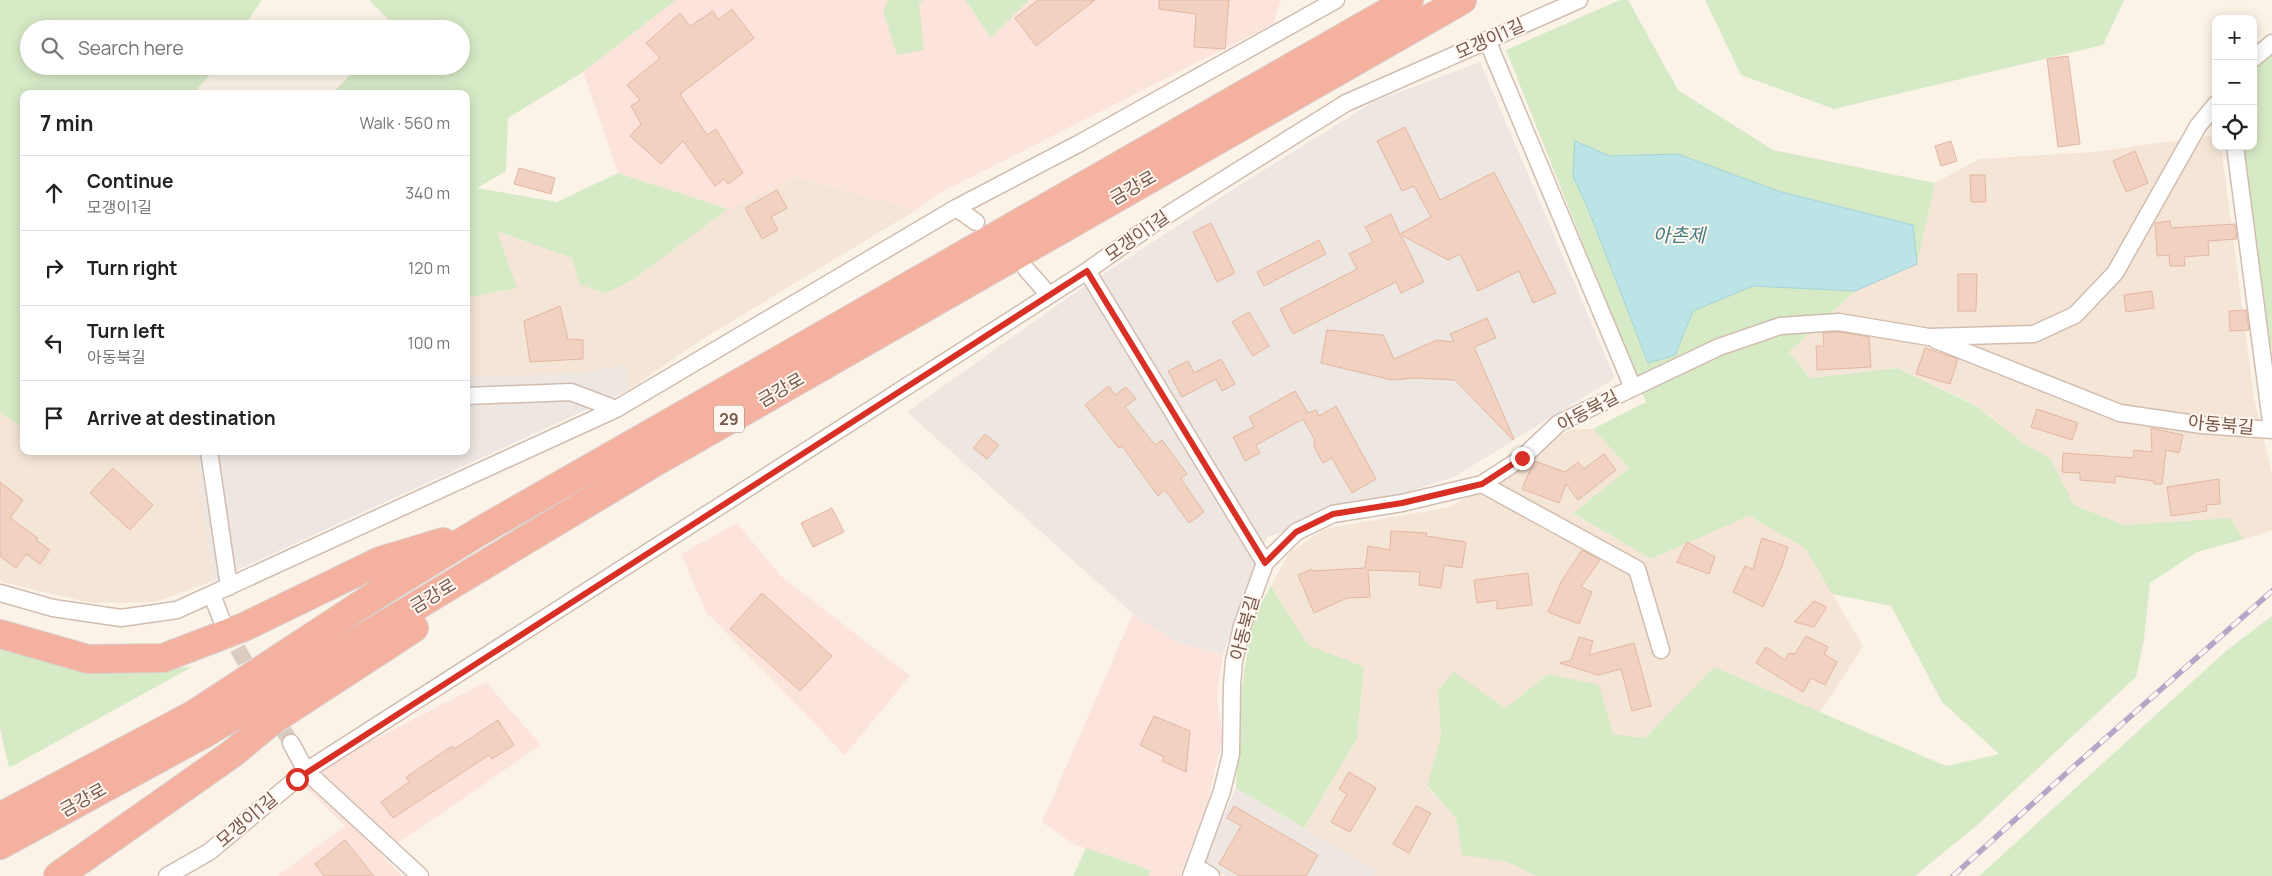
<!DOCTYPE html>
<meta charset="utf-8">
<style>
body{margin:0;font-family:Manrope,"Noto Sans KR",sans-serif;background:#f6f6f6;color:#222}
.controls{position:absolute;right:15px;top:15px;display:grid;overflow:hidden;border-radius:10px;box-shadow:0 2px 12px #0003}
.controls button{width:45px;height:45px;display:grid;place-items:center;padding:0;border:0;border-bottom:1px solid #e0e0e0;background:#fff;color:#222;font:25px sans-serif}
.stop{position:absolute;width:15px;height:15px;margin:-11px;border:4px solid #d93025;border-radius:50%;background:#fff}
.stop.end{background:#d93025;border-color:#fff;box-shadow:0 1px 5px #0008}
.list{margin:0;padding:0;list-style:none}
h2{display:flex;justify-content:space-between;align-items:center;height:65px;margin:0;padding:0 20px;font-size:21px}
h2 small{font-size:16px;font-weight:400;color:#767676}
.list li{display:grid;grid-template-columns:32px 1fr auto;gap:15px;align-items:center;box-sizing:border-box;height:75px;padding:0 20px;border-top:1px solid #e0e0e0}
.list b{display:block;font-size:19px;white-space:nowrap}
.list p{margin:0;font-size:16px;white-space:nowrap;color:#767676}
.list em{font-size:16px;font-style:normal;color:#767676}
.icon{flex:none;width:28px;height:28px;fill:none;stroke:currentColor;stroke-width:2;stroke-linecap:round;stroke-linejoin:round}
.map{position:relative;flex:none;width:2272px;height:876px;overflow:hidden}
.search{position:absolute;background:#fff;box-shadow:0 2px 12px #0003;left:20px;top:20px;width:450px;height:55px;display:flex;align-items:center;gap:12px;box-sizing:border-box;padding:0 18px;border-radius:28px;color:#767676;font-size:19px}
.panel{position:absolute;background:#fff;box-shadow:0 2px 12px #0003;left:20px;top:90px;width:450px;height:365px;border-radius:10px}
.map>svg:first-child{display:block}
.residential{fill:#f4e5d7}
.commercial{fill:#fce4dc}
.industrial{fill:#ede6e1}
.green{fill:#d7eac6}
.water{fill:#bce3e6;stroke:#a3d3d8}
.building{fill:#f1d1c0;stroke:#e4b6a1}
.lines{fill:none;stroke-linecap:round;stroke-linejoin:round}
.street-tunnel{stroke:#dbccc1;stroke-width:16;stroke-dasharray:16 8;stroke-linecap:butt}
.street-casing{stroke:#d1bdb0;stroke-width:19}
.highway-casing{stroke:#d9d0cd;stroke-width:30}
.street{stroke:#fff;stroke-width:16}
.highway{stroke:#f5b1a0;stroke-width:28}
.rail-casing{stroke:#b5a6c7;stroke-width:5.5}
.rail{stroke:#fff7ef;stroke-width:4;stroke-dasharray:11;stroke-linecap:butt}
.route{stroke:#d93025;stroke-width:6}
.labels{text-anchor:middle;stroke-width:4;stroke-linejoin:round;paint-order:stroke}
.shield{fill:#fff7ef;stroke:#a0887d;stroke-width:1}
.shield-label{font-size:16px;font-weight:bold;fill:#77584c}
.street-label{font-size:18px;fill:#77584c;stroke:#fff7ef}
.water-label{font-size:19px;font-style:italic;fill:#437b83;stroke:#fff7ef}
</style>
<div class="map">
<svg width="2272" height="876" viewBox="0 0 2272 876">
<rect width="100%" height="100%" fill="#fcf3e8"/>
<path class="residential" d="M2216 135V146H2221L2254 398 2272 474V530L2244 539 2230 518 2124 525 2074 505 2051 459 2022 442 1975 404 1897 368 1810 378 1789 352 1855 291 1917 264 1935 183 1979 159 2093 152Z
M795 177 916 210 701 340 627 391 625 365 579 374 466 376V298L517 288 496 231 572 258 580 285 634 279 728 209Z
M0 413 22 427 24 426V451H196L213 581 155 602 91 603 2 582 0 579Z
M1571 429H1593L1629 468 1573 513 1651 559 1749 516 1805 548 1863 646 1820 713 1714 667 1645 738 1613 734 1548 674 1505 708 1438 690 1441 736 1427 787 1456 818 1462 855 1507 862 1537 876H1373L1376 871 1304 828 1357 739 1364 668 1308 645 1271 586 1289 553 1324 529 1451 507Z"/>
<path class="commercial" d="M676 0H888L883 12 924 50 918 3 924 0H965L991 37 1029 0H1281L1273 24 942 192 916 210 795 177 728 209 618 173 583 72Z
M737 523 781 576 910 676 845 755 706 612 681 554Z
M1133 614 1177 642 1223 654 1217 698 1223 737 1206 807 1180 876H1149L1150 870 1073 844 1042 822Z
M486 682 541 745 381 855 402 876H277L345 826 297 779Z"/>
<path class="industrial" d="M1480 62 1615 378 1454 477 1267 537 1223 654 1177 642 1133 614 907 412 1070 296 1243 183 1375 101Z
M626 365 627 391 213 581 196 451H466V376L579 374Z
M1236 788 1376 871 1373 876H1226L1203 863Z"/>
<path class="green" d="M0 0H262L242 29H29V66H217L193 94H24L22 427 0 413Z
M369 0H676L583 72 508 118 506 171 477 188 557 202 618 173 728 209 634 279 607 293 580 285 572 258 497 231 517 288 466 298V94H332L358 66H461V29H393L395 26Z
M888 0H924L919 3 924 50 897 55 883 12Z
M965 0H1029L991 38Z
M1620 0H1628L1678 90 1773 150 1935 183 1917 264 1855 291 1789 352 1810 378 1897 368 1975 405 2022 442 2051 459 2074 505 2124 525 2230 518 2244 539 2197 552 2150 583 2144 639 2136 677 1975 827 1915 876H1537L1507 862 1462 855 1456 818 1427 786 1441 736 1438 690 1454 672 1505 708 1548 674 1599 685 1613 734 1645 738 1714 667 1946 766 1999 754 1942 702 1891 606 1832 594 1805 548 1749 516 1651 559 1573 513 1629 468 1593 429 1646 402 1506 50Z
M1705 0H2124L2103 45 1834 109 1741 75Z
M2272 51V349L2268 351 2244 146H2253V65Z
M1271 586 1308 645 1364 667 1357 739 1304 828 1236 788 1240 701 1252 619Z
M2272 616V876H1979L2227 650Z
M0 645 132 671 192 667 9 768 0 728Z
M1086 848 1150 870 1149 876H1073Z"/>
<path class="water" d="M1575 141 1610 156 1678 154 1778 191 1913 225 1917 264 1855 291 1753 286 1693 311 1675 355 1648 363 1589 211 1573 176Z"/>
<path class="building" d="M1038 0H1095L1036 46 1015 18Z
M1159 0H1229L1225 49 1194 47 1196 14 1159 9Z
M732 9 754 38 680 94 707 135 716 129 743 173 728 184 724 179 715 186 683 141 661 164 630 136 641 124 631 106 640 100 627 85 660 58 646 43 680 13 690 26 713 11 718 20Z
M2068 56 2080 144 2058 147 2047 59Z
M1405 127 1440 200 1494 172 1556 293 1533 303 1519 271 1478 291 1460 254 1448 260 1401 235 1424 282 1401 293 1396 282 1293 334 1280 309 1357 269 1349 254 1373 242 1365 227 1391 214 1400 234 1431 217 1414 186 1402 191 1377 141Z
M1951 141 1957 161 1941 166 1935 146Z
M2135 151 2148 183 2126 192 2113 161Z
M519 168 555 178 551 194 514 184Z
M1970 175H1985L1986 202H1971Z
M777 190 787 208 771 217 778 230 762 239 745 208Z
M2170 221 2171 228 2235 224 2237 239 2208 241 2209 255 2184 257 2185 266H2170L2169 255 2157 256 2155 223Z
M1211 223 1235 273 1217 282 1193 232Z
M1319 240 1326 254 1264 286 1257 272Z
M1958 274H1977L1976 311H1958Z
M2152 291 2154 308 2126 312 2124 295Z
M560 306 568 339 583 340V359L530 362 524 321Z
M2246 310 2249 330 2230 331 2229 311Z
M1249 312 1269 346 1253 356 1232 322Z
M1487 318 1496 338 1474 347 1514 439 1513 440 1455 380 1415 378 1392 380 1321 363 1327 330 1383 335 1394 359 1437 340 1454 342 1450 334Z
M1839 332 1869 337 1871 367 1817 370 1816 346H1824L1823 333Z
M1925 348 1958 359 1950 384 1916 374Z
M1221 359 1235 384 1222 391 1216 379 1182 397 1168 371 1188 361 1194 373Z
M1109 386 1115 395 1126 387 1136 399 1125 407 1155 445 1162 440 1187 474 1181 479 1204 512 1189 523 1165 490 1158 496 1122 446 1119 448 1085 405Z
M1295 391 1308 413 1316 410 1319 416 1336 406 1376 479 1352 493 1332 458 1323 463 1314 447 1315 440 1303 419 1256 445 1260 453 1245 461 1233 437 1254 427 1249 417Z
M2037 409 2078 423 2072 440 2031 427Z
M2151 428 2183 435 2179 453 2166 450 2162 484H2154V481L2115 476V483L2080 480V473L2062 472 2063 453 2133 458 2134 450 2152 452Z
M985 434 999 445 987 459 973 448Z
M1604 454 1616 470 1578 500 1566 484 1559 503 1522 489 1534 461 1565 472 1578 462 1584 469Z
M113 468 153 505 130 530 90 493Z
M2219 479 2220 504 2206 505 2207 511 2171 516 2167 487Z
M0 482 23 500 10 518 38 538 36 540 50 550 40 564 26 554 16 568 0 556Z
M832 508 844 532 813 547 801 523Z
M1391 531 1427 533 1426 536 1466 542 1462 568 1444 565 1441 588 1419 585 1420 572 1368 570 1370 597 1347 598 1314 613 1298 575 1312 569 1313 571 1365 568 1368 546 1390 550Z
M1762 538 1788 547 1781 569 1763 607 1733 592 1745 566 1753 569Z
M1687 542 1715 557 1709 574 1677 562Z
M1582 550 1600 560 1581 587 1592 592 1579 624 1548 612 1561 582Z
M1528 573 1532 605 1497 609V600L1477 603 1474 580Z
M762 593 832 656 800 691 730 629Z
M1814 601 1827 607 1814 627 1794 622Z
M1806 636 1828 647 1824 654 1837 662 1825 685 1811 678 1803 692 1756 663 1766 647 1785 660 1789 653 1795 654Z
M1579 637 1593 641 1589 655 1634 643 1651 706 1632 711 1621 669 1598 675 1560 663 1571 660Z
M1154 716 1190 731 1186 772 1162 761 1164 757 1140 745Z
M498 720 514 745 492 759 489 755 393 818 381 802 409 782 406 777 452 746 454 749Z
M1349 772 1376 788 1350 832 1331 822 1347 794 1339 789Z
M1234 806 1318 855 1306 876H1240L1219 864 1241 826 1227 818Z
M1416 806 1431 813 1409 853 1393 844Z
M345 840 374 876H324L315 864Z"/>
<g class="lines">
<path class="street-tunnel" d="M226 627 256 682
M272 710 291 743"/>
<defs>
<path id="street" d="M1487 40 1633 388
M2253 59 2272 43
M956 208 976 222
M1026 269 1049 295
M1087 271 1265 563
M1936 340 2120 413 2202 425 2272 430 2235 146
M466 396 571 392 616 409
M209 451 229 587
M1482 484 1637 569 1661 650
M0 593 53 608 121 618 177 610 616 409 956 208 1080 143 1336 0
M212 595 223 623
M291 743 306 771 420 876
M1195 866 1211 876
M167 876 209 852 306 771 1087 271 1156 222 1346 103 1579 0
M1191 876 1222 791 1231 754 1232 685 1234 661 1242 626 1265 563 1296 532 1333 514 1402 503 1482 484 1522 458 1559 423 1719 347 1780 326 1839 322 1929 337 2034 334 2075 315 2115 273 2198 126 2216 104"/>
<path id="highway" d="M0 634 88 659 163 658 244 627 380 561 443 542
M0 817 193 715 379 593 482 530 1409 0
M0 845 207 732 655 462 1462 0
M58 876 233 753 273 720 414 628"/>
</defs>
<use href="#street" class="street-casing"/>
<use href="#highway" class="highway-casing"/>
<use href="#street" class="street"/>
<use href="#highway" class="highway"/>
<defs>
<path id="rail" d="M1953 876 2071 769 2272 591"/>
</defs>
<use href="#rail" class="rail-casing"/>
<use href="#rail" class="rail"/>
</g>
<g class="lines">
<path class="route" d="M297 779 1087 271 1265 563 1296 532 1333 514 1402 503 1482 484 1522 458"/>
</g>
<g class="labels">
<rect class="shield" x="714" y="405.5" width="30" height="27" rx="4"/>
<g class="shield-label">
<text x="729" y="425">29</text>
</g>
<g class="street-label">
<text transform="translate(1490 39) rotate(-24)" y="6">모갱이1길</text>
<text transform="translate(1133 188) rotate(-30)" y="6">금강로</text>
<text transform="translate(1137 236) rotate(-35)" y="6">모갱이1길</text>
<text transform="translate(781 390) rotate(-30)" y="6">금강로</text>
<text transform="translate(1588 411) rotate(-28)" y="6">아동북길</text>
<text transform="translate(2221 425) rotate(5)" y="6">아동북길</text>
<text transform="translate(433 596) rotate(-31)" y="6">금강로</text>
<text transform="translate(1245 628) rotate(-75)" y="6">아동북길</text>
<text transform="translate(83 800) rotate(-29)" y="6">금강로</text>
<text transform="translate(247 820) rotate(-40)" y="6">모갱이1길</text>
</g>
<g class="water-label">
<text x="1679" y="242">아촌제</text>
</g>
</g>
</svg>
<div class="controls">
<button>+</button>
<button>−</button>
<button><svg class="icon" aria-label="locate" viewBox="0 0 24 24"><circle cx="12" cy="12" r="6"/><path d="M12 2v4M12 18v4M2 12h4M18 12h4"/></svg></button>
</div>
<div class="stop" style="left:297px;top:779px"></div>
<div class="stop end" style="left:1522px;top:458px"></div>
<div class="search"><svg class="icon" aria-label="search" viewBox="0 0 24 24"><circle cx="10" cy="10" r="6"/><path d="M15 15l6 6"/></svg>Search here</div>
<section class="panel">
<h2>7 min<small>Walk · 560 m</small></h2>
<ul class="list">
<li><svg class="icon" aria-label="ahead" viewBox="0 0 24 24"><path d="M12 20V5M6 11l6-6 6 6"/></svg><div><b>Continue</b><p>모갱이1길</p></div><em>340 m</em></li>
<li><svg class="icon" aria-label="right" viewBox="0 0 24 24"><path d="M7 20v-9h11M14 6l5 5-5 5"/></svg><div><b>Turn right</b></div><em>120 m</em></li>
<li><svg class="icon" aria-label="left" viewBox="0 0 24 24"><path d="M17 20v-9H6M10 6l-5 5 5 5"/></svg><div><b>Turn left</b><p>아동북길</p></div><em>100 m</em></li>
<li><svg class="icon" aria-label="arrive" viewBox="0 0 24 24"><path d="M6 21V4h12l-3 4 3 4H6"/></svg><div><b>Arrive at destination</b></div></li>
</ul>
</section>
</div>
